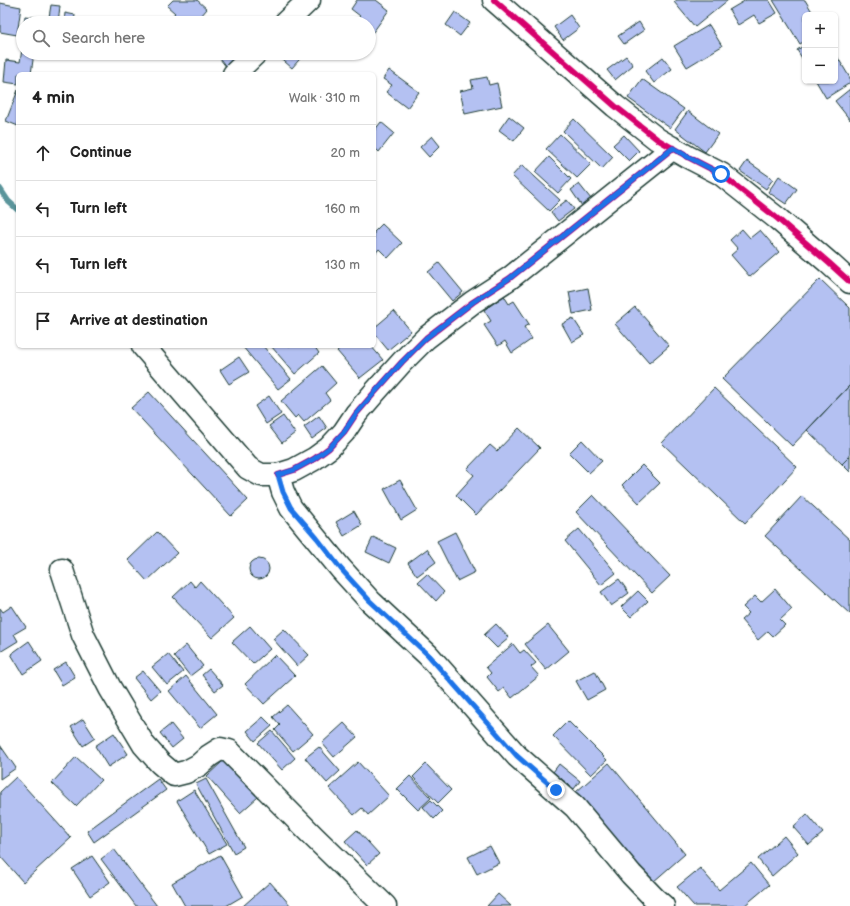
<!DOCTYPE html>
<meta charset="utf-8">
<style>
body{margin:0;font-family:"Balsamiq Sans",sans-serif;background:#f2f2f2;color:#222}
.controls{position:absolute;right:12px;top:12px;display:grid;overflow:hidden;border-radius:6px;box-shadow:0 1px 3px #0004}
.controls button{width:36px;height:36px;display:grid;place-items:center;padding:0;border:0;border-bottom:1px solid #e0e0e0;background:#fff;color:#222;font:20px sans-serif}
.stop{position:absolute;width:12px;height:12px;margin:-9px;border:3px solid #1a73e8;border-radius:50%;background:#fff}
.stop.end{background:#1a73e8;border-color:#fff;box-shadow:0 1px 4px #0008}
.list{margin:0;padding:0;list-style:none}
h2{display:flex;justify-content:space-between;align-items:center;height:52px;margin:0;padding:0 16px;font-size:17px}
h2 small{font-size:13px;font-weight:400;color:#767676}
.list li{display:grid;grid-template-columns:26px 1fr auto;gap:12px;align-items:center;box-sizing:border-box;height:56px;padding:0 16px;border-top:1px solid #e0e0e0}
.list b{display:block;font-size:15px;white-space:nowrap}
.list em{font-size:13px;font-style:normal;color:#767676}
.icon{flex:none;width:22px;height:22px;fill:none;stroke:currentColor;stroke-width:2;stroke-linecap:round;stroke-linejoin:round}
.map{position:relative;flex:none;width:850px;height:906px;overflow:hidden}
.search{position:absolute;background:#fff;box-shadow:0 1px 3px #0004;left:16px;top:16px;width:360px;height:44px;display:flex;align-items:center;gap:10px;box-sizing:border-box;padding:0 14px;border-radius:22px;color:#767676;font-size:15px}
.panel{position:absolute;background:#fff;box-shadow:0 1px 3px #0004;left:16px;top:72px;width:360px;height:276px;border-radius:6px}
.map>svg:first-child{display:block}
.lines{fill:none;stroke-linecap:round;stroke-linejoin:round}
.stream{stroke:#5a959b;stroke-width:6}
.building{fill:#b4c1f2;stroke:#1f3d34}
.minor-casing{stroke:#1f3d34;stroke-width:25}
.minor{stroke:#fff;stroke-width:22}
.cycleway-casing{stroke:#fff;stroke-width:8}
.cycleway{stroke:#d6006c;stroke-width:6}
.route{stroke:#1a73e8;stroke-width:5}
</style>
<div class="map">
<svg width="850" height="906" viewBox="0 0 850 906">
<rect width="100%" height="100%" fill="#fff"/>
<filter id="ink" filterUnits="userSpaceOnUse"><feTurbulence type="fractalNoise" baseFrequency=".025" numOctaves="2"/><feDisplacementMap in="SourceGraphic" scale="8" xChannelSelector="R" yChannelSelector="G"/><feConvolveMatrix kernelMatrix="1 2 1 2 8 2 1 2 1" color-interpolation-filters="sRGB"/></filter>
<g filter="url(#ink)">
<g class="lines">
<path class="stream" d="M0 189 8 201 18 210"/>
</g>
<path class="building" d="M173 0H197L207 9 195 23H173L169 19 175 13 167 6Z
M357 0H376L389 10 371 35 369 34V23H355L360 16 351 9Z
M677 0H728L695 27 674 2Z
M746 0H769L777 13 759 23 754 15 738 25 729 10Z
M773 0H805L814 15H805V41L800 44Z
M0 3 21 7 17 35 0 32Z
M51 5 60 6 58 23H48Z
M455 12 470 23 460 36 446 25Z
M65 13 75 15 74 23H64Z
M570 15 579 28 563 40 554 27Z
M25 16 40 18 39 23H24Z
M639 22 644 30 624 44 618 36Z
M709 25 722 46 687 67 674 46Z
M23 43V53H34L31 74H18V84L4 82 6 60 20 62Z
M805 45V63L797 50Z
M220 53H240L227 68 217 55Z
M279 53H305L292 68 277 55Z
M835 53 850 78V83L826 98 816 81H835Z
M626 56 633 65 615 80 607 70Z
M663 57 672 69 654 83 645 71Z
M389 70 419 92 407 108 386 92 392 85 383 79Z
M487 77 489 85 497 83 502 106 465 114 460 91 473 88 471 80Z
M642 79 684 109 670 128 628 98Z
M850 89V120L835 101Z
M18 90V126L6 121Z
M688 111 718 134 705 152 675 129Z
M509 116 524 128 514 141 499 130Z
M574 119 613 157 602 169 563 131Z
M381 122 394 133 379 152 374 147V131Z
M560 134 591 164 577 178 546 149Z
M624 135 639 151 629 161 613 145Z
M432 136 440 146 429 157 420 147Z
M549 157 571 179 558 193 535 172Z
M747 161 773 179 766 189 740 171Z
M522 165 560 200 549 211 512 176Z
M779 176 797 189 786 204 768 192Z
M579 184 591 199 582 206 571 190Z
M567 200 574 209 558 221 551 212Z
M382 224 402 243 388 258 379 249 374 255V232Z
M742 229 750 238 760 230 779 252 750 277 731 255 738 249 730 240Z
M439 263 463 292 452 301 428 272Z
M820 279 850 308V385L792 446 722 379Z
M588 288 592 310 573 314 569 292Z
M504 296 509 304 514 301 529 324 524 327 532 339 512 353 505 341 498 346 484 325 491 321 484 310Z
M635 307 669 346 649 363 615 324Z
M394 311 411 331 388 350 374 333V328Z
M573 318 584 335 572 342 562 324Z
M242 346H263L291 379 278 389Z
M271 346H314L319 353 295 374Z
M342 346H371L383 360 360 378 337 351Z
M239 357 249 372 229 384 220 370Z
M322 366 336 383 325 393 330 400 304 422 298 415 295 418 281 401Z
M850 385V456L842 464 807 430Z
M714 388 797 467 745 523 662 443Z
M149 392 248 500 231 516 131 408Z
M269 396 281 414 266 424 255 406Z
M283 416 295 433 282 443 269 426Z
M319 416 327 428 312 439 304 427Z
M519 428 540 448 476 515 456 495 474 475 467 469 490 445 497 451Z
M582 440 602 461 589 473 569 453Z
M850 456V472L842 464Z
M642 465 660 483 639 503 622 485Z
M400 480 417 510 401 520 384 489Z
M593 495 670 576 652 593 576 512Z
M802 496 850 540V614L765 536Z
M354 511 362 525 344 536 336 522Z
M579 529 616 573 601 585 565 541Z
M157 532 177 553 147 581 128 560Z
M455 532 475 572 457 581 437 541Z
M373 537 396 548 389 563 366 552Z
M427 549 436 562 417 576 408 563Z
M249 569a10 10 0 1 1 20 0a10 10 0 1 1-20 0Z
M427 574 444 592 436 601 418 582Z
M619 579 629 593 611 606 601 592Z
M190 581 195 587 200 581 234 618 212 638 173 597Z
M775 589 792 609 780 620 785 625 773 636 768 631 758 640 741 620 749 613 743 607 755 596 761 602Z
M638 591 648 601 631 617 621 607Z
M12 606 26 627 14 634 18 641 0 652V608L3 612Z
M496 624 509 638 497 648 484 635Z
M548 625 569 651 546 670 525 644Z
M250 626 270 649 253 664 232 642Z
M284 629 309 655 297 666 273 639Z
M29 641 42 661 23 674 11 654Z
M513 644 520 653 524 650 536 663 531 667 539 676 512 698 504 688 499 692 487 677 491 673 486 667Z
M186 645 203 666 190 676 174 656Z
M168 654 183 672 167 685 152 667Z
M275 655 295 676 264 704 245 684Z
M66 662 75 677 62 685 53 670Z
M209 669 223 685 215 691 202 675Z
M143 671 160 691 151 699 134 678Z
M595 671 605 690 587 700 576 681Z
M186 676 217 714 200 728 169 691Z
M287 705 313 734 293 751 275 730 280 725 273 717Z
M263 717 272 726 255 741 247 731Z
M83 719 95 738 83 746 71 727Z
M568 721 607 760 591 775 553 736Z
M344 723 357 737 334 757 322 743Z
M171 724 183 739 172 748 160 733Z
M272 731 295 758 282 770 258 743Z
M114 733 128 754 108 767 95 746Z
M0 745 16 768 0 779Z
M319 747 340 771 327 783 305 758Z
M76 757 101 780 76 806 52 783Z
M225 759 258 797 240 813 207 776Z
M358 762 389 796 368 815 362 808 354 815 329 788Z
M609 763 685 854 653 882 576 792Z
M426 764 451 790 438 803 413 777Z
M559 764 580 781 574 789 553 772Z
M410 776 431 798 418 810 397 789Z
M16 777 71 838 23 882 0 856V792Z
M158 779 166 790 94 842 87 831Z
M206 779 244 847 234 853 196 784Z
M194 790 227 844 209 854 177 801Z
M431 800 442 811 434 819 423 807Z
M807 814 823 833 809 845 793 827Z
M357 830 379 854 367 865 345 841Z
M784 836 798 853 772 876 758 859Z
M490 846 499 863 477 874 468 857Z
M114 849 157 906H136L101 859Z
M220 855 243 896 226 906H185L172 883Z
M92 856 110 882 90 896 72 869Z
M751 863 769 885 744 906H694L677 887 700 868 719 890Z
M270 882 291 906H243Z
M498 894 511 906H487Z"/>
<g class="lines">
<defs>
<path id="minor" d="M494 0 615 106 657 139 688 157 721 174 778 219 829 263 850 282
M285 23 309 0
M234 74 256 53
M143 346 248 468 261 475H278L294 470 314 459 329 448 344 432 356 414 375 392 402 362 426 338 473 302 510 278 673 148
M278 475 283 492 291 508 341 569 370 601 428 655 517 756 575 807 631 874 655 899 663 906
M62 570 83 635 110 688 144 745 160 763 174 775 186 772 199 765 209 756 220 749 229 751 314 837 385 906"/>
</defs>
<use href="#minor" class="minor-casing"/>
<use href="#minor" class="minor"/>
<defs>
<path id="cycleway" d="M494 0 615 106 657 139 688 157 721 174 778 219 829 263 850 282
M278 475 294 470 314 459 329 448 344 432 356 414 375 392 402 362 426 338 473 302 510 278 673 148"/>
</defs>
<use href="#cycleway" class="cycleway-casing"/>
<use href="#cycleway" class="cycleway"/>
</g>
</g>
<g class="lines" filter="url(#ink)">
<path class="route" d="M556 790 517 756 428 655 370 601 341 569 317 538 291 508 283 492 278 475 294 470 314 459 329 448 344 432 356 414 375 392 402 362 426 338 473 302 510 278 673 148 688 157 721 174"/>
</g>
</svg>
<div class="controls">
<button>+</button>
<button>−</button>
</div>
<div class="stop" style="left:721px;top:174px"></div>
<div class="stop end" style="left:556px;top:790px"></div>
<div class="search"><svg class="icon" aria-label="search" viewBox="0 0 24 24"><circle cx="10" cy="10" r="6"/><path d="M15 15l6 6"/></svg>Search here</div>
<section class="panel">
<h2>4 min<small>Walk · 310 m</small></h2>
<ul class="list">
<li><svg class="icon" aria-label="ahead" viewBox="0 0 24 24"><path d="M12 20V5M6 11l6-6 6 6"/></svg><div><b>Continue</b></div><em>20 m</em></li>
<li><svg class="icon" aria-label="left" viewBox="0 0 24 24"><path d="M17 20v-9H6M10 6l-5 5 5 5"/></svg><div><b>Turn left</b></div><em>160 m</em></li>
<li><svg class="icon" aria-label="left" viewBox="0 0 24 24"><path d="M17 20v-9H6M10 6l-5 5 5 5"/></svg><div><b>Turn left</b></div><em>130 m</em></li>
<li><svg class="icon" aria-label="arrive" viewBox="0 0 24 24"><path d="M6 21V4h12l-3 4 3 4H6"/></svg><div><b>Arrive at destination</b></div></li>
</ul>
</section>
</div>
